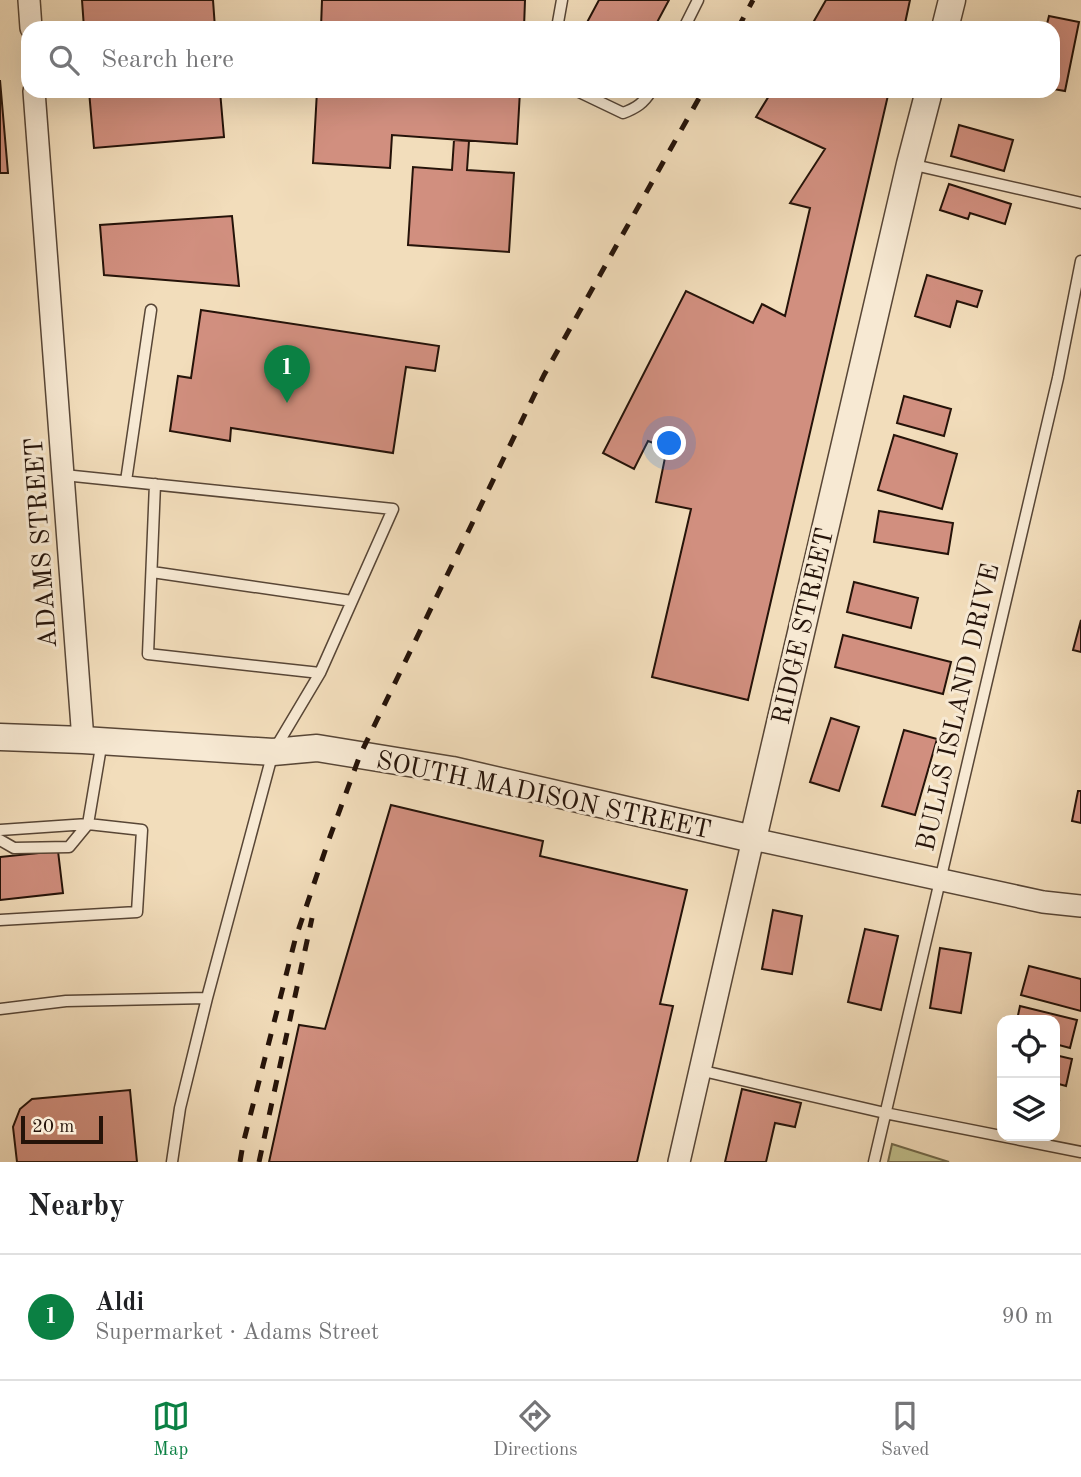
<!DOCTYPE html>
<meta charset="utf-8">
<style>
body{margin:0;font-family:"Old Standard TT",serif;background:#f6f6f6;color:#202124}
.controls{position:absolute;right:21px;bottom:21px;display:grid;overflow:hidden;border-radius:14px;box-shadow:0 7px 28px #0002}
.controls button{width:63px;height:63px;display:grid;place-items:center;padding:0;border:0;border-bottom:2px solid #e0e0e0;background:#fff;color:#202124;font:35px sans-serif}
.scale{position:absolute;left:21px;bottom:18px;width:82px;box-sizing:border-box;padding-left:7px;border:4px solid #251309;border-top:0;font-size:19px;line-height:24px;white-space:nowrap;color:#251309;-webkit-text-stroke:5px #f7e9d3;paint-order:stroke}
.you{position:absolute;left:670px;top:444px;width:24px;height:24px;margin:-18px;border:5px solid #fff;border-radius:50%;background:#1a73e8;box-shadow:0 0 0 10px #1a73e833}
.badge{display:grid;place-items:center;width:46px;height:46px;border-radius:50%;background:#0b8043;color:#fff;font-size:23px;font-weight:700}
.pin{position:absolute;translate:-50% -58px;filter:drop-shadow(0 2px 4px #0008)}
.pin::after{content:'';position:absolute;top:37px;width:24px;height:21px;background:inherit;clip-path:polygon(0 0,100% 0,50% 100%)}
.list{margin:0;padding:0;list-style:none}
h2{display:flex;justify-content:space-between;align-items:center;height:91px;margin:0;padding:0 28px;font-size:30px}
h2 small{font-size:23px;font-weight:400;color:#757577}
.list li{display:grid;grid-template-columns:46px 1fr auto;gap:21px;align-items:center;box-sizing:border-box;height:126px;padding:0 28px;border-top:2px solid #e0e0e0}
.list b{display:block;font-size:26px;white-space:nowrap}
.list p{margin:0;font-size:23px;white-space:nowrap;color:#757577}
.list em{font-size:23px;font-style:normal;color:#757577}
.icon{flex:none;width:38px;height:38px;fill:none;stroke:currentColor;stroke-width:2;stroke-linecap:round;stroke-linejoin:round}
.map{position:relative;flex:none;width:1081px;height:1162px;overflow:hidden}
.search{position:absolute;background:#fff;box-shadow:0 7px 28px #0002;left:21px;right:21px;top:21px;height:77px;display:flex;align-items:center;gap:18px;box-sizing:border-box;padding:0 24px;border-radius:21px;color:#757577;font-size:26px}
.sheet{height:217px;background:#fff}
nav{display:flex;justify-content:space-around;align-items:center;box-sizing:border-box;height:98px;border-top:2px solid #e0e0e0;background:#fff;font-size:19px;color:#757577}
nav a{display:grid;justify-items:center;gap:4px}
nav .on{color:#0b8043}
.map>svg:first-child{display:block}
.green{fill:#c0bf8c;stroke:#72694a;stroke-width:2}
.building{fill:#d18f7f;stroke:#251309;stroke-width:2}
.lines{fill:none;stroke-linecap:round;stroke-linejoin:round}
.service-casing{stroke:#584636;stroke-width:13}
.minor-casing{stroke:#584636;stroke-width:24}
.tertiary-casing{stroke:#584636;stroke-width:29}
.service{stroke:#f7e9d3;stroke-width:10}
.minor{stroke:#f7e9d3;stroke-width:21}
.tertiary{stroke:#f7e9d3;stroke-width:26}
.rail{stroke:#251309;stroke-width:5;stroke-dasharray:12 12;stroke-linecap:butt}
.labels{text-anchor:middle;stroke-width:6;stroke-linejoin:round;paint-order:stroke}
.street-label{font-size:26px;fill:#251309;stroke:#f7e9d3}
</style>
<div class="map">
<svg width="1081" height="1162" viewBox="0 0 1081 1162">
<rect width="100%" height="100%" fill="#f2ddbb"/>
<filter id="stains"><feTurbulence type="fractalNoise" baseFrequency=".00286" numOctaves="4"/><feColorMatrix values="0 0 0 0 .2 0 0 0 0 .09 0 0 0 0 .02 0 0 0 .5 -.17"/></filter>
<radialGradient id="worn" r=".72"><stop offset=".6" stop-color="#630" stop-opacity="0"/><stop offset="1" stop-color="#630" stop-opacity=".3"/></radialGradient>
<path class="green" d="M892 1144 949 1162H888Z"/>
<path class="building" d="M82 0H213L215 28H84Z
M322 0H525L524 28H321Z
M599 0H669L654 28H584Z
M826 0H910L904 28H810Z
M1049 16 1079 22 1065 91 1053 89V28H1046Z
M0 80 8 173H0Z
M89 91H220L224 137 94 148Z
M317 91H520L517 144 392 135 390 168 313 163Z
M772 91H889L748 700 652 677 691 509 656 502 667 448 648 441 634 469 603 453 686 291 753 323 762 304 785 316 810 208 790 203 825 149 756 117Z
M959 125 1013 140 1004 171 951 156Z
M454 140 469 141 467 170 514 173 509 252 408 245 413 167 452 170Z
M949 184 1011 204 1005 224 970 213 968 219 940 210Z
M232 216 239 286 104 275 100 225Z
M927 275 982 291 977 307 957 301 950 327 915 316Z
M201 310 439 346 435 371 406 367 393 453 231 428 230 441 170 431 178 376 191 378Z
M904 396 951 409 944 436 897 423Z
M894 435 957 454 942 509 878 490Z
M879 511 953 523 948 554 874 542Z
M854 582 918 598 911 628 847 612Z
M1081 620V652L1073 650Z
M843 635 951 662 943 694 835 667Z
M831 718 859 727 839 791 810 782Z
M904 730 937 739 915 815 882 806Z
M1078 791H1081V823L1072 821Z
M391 805 543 841 540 856 687 890 660 1004 673 1006 637 1162H269L299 1025 325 1029Z
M58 851 63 893 0 900V857Z
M773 910 802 916 792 974 762 969Z
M865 929 898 936 881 1010 848 1002Z
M940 948 971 953 961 1013 930 1008Z
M1029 966 1081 979V1011L1021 995Z
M1020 1006 1077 1020 1070 1048 1055 1044V1020H1017Z
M1055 1055 1072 1059 1066 1086 1055 1083Z
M742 1089 801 1103 795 1127 775 1123 766 1162H725Z
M130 1090 137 1162H17L13 1127 20 1109 32 1099Z
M1055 1100 1059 1101 1055 1123Z"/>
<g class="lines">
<defs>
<path id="service" d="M557 28 562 0
M684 28 698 0
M577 91 623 113C636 108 644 103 651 91
M910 164 1081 203
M64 475 393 509 320 673 273 752 207 998 180 1108 172 1162
M126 481 151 310
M155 484 148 654 320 673
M152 572 352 601
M0 830 88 824 142 830 137 912 0 920
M0 840 14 848 69 847 88 824 102 741
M0 1009 66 1001 207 998
M699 1070 885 1113 1081 1152
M874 1162 1058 378 1081 261"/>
<path id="minor" d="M29 0 31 28
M34 91 83 740
M679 1162 753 839 1043 902 1081 906"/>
<path id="tertiary" d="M945 28 952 0
M0 737 83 740 273 752 317 748 452 770 753 839 910 164 929 91"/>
</defs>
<use href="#service" class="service-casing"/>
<use href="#minor" class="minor-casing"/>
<use href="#tertiary" class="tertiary-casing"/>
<use href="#service" class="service"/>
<use href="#minor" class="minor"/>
<use href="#tertiary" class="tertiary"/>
<path class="rail" d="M738 28 753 0
M240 1162 243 1144 295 940 328 842 360 755 544 375 703 91
M259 1162 312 918"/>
</g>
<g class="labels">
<g class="street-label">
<text transform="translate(40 543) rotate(-94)" y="9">ADAMS STREET</text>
<text transform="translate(802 626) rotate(-77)" y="9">RIDGE STREET</text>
<text transform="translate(957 707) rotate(-77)" y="9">BULLS ISLAND DRIVE</text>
<text transform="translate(544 794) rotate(12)" y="9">SOUTH MADISON STREET</text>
</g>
</g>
<rect width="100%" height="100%" filter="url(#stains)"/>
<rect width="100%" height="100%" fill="url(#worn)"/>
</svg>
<div class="controls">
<button><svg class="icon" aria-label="locate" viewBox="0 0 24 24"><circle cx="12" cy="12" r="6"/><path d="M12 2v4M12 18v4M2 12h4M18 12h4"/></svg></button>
<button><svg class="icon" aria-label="layers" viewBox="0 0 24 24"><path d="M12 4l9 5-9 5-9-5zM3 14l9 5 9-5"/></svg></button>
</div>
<div class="scale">20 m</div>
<div class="you"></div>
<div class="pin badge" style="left:287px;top:403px">1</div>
<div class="search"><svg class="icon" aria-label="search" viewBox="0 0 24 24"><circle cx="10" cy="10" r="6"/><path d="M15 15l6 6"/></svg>Search here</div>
</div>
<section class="sheet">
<h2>Nearby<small></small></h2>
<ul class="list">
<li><span class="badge">1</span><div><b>Aldi</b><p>Supermarket · Adams Street</p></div><em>90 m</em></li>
</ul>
</section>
<nav>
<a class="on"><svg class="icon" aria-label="map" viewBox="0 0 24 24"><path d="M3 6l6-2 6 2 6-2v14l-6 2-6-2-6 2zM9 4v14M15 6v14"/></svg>Map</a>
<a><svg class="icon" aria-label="directions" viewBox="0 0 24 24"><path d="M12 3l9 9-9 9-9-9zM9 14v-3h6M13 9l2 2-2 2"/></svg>Directions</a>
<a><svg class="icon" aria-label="saved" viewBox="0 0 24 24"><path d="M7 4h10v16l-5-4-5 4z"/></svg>Saved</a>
</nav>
